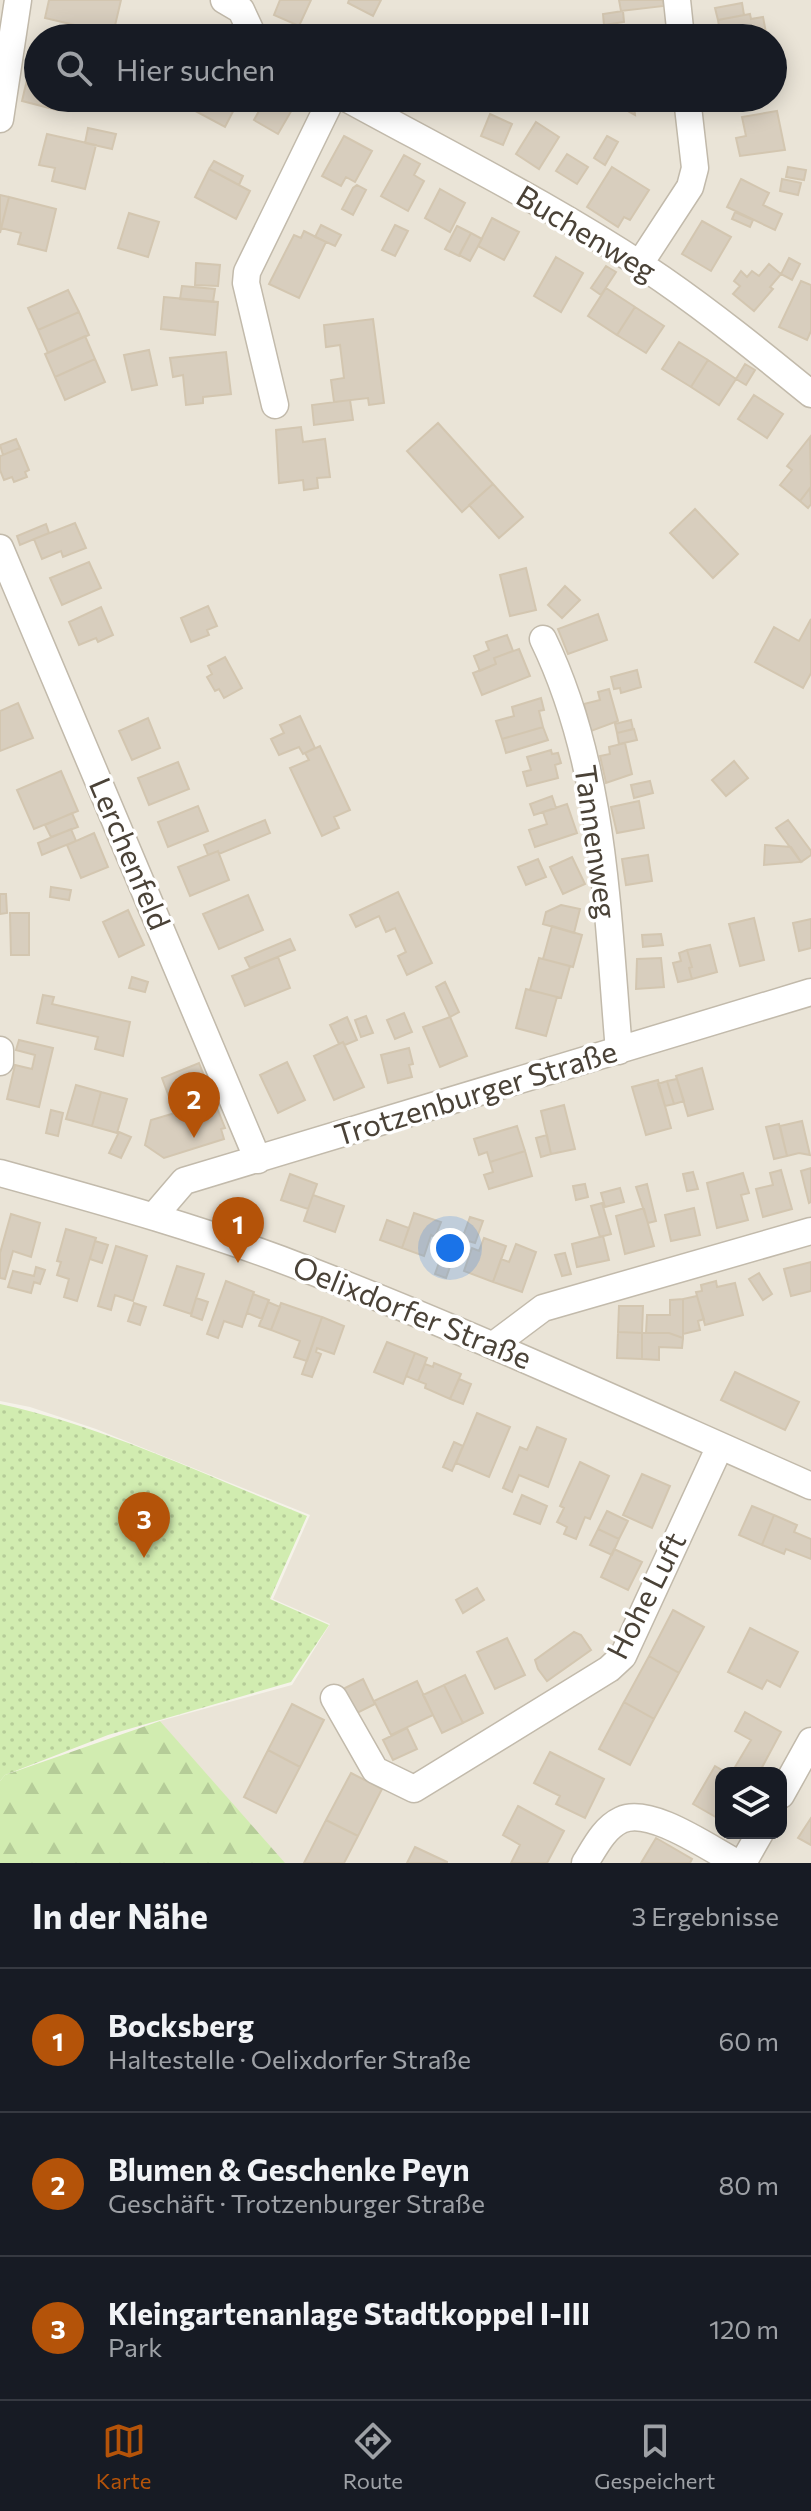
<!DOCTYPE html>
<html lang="de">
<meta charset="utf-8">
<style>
body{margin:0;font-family:Commissioner,sans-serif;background:#20242c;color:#f1f3f6}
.controls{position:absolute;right:24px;bottom:24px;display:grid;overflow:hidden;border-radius:16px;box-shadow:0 4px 20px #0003}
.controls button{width:72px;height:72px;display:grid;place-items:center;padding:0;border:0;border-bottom:2px solid #363941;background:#171b24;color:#f1f3f6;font:40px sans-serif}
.you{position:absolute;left:450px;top:1248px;width:28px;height:28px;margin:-20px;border:6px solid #fff;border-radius:50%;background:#1a73e8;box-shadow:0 0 0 12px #1a73e833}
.badge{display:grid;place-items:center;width:52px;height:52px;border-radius:50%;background:#b45309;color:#fff;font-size:26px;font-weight:700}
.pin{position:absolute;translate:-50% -66px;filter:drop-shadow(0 2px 4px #0008)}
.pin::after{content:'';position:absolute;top:42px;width:28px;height:24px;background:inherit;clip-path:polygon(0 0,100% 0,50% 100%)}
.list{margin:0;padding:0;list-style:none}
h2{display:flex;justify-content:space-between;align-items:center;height:104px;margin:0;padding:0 32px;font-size:34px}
h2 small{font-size:26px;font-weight:400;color:#9ea1a6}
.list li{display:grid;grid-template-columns:52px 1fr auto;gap:24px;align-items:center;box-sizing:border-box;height:144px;padding:0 32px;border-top:2px solid #363941}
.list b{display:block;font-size:30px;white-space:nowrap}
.list p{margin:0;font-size:26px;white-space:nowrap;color:#9ea1a6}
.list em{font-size:26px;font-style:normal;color:#9ea1a6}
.icon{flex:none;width:44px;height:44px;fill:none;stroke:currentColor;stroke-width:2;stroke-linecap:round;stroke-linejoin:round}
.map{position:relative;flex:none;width:811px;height:1863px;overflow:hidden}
.search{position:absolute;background:#171b24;box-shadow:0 4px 20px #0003;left:24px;right:24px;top:24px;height:88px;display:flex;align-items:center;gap:20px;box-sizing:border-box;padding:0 28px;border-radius:44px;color:#9ea1a6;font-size:30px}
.sheet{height:536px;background:#171b24}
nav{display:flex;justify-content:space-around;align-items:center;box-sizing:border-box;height:112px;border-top:2px solid #363941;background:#171b24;font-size:22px;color:#9ea1a6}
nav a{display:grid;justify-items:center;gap:4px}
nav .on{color:#b45309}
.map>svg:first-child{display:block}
.residential{fill:#eae4d7;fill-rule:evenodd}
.grass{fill:url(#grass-dots)}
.forest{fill:url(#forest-firs)}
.building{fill:#d8cebe;stroke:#d3c6b0;stroke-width:2}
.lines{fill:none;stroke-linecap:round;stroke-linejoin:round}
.minor-casing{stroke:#c2baab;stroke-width:29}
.minor{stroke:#fff;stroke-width:26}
.labels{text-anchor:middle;stroke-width:7;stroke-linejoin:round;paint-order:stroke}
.street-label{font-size:30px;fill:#4a4237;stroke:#fff}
</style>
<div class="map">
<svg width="811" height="1863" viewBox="0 0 811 1863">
<defs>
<pattern id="grass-dots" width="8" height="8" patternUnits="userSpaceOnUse" patternTransform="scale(2)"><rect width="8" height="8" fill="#d1ecb0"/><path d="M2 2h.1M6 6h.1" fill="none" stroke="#b5cc98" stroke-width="1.8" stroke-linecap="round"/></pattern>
<pattern id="forest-firs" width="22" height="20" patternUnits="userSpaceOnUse" patternTransform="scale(2)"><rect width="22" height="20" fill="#d1ecb0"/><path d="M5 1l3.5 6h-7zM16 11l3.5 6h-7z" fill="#b5cc98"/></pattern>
</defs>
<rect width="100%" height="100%" fill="#f5f2e9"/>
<path class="residential" d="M0 0H811V1863H279L160 1721 292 1685 330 1624 273 1599 310 1515 96 1429 30 1407 0 1401ZM38 38H773V98H38ZM721 1773H781V1833H721Z"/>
<path class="grass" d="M0 1404C106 1427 207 1476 307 1516L270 1599 329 1625 291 1682 108 1735 5 1775 0 1781Z"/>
<path class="forest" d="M160 1721 285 1863H0V1781L5 1775Z"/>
<path class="building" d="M49 0H121L113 34 45 18Z
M280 0H311L299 26 274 15Z
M349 0H381L373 16 348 3Z
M619 0H663L664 6 621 11Z
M742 3 744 15 718 20 715 8Z
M623 11 624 22 604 25 603 14Z
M750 14 751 19 763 17 767 38H721L718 20Z
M357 26 377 38H351Z
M458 28 469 33 466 38H454Z
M34 50 38 51V98H60L57 110 22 101Z
M193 98H240L225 127 188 107Z
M266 98H274L293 108 278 134 254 120Z
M554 98H574L570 107Z
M595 98H611L607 105Z
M611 98H633L635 115 609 101Z
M653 98H672V103L654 105Z
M777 111 785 150 740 156 736 138 746 136 742 117Z
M490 114 512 124 503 145 481 136Z
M536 122 559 137 539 169 516 154Z
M88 128 116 134 112 149 85 143Z
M47 134 96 145 85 189 52 181 55 168 39 165Z
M344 136 372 151 355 182 346 177 341 186 322 176Z
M607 136 618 142 605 165 594 158Z
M567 154 588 167 577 184 556 171Z
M404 155 420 164 414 175 424 181 408 211 381 196Z
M214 161 243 176 239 185 209 169Z
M612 167 649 190 630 220 624 217 618 227 587 207Z
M788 167 806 170 804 180 786 177Z
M209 169 250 191 236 219 195 197Z
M741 179 769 193 763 205 782 214 775 230 727 207Z
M782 179 801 183 798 195 780 191Z
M357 185 366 190 353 215 342 209 353 188Z
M440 189 465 203 450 232 425 218Z
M0 195 9 197 0 233Z
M9 197 56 209 46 251 18 244 21 233 1 228Z
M735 212 753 220 750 227 732 219Z
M129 213 159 222 148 257 118 248Z
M492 218 519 232 504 260 478 246Z
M702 221 731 237 711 271 682 254Z
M321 225 341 235 335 246 315 237Z
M395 225 408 231 395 256 382 250Z
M457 226 471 233 459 256 445 249Z
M304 231 326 242 299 298 269 284 294 235 301 238Z
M471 233 482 239 470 261 459 255Z
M556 257 583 273 561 312 534 296Z
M789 258 800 264 792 280 781 274Z
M196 263 220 265 218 286 195 285Z
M769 264 781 274 770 287 773 289 754 311 733 294 740 286 734 281 741 271 747 277 752 271 759 276Z
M606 266 616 272 601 295 591 288Z
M801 281 811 285V331L807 340 779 327Z
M182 286 215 289 213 302 180 299Z
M606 288 635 307 617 335 588 316Z
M68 290 79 312 38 330 28 308Z
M164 297 218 302 215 335 161 329Z
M635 307 664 326 646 353 617 335Z
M79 312 89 335 48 353 38 330Z
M373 319 384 403 369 405 368 398 334 402 331 380 344 378 340 345 326 347 324 325Z
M85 336 95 359 55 377 45 354Z
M679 342 708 360 691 387 662 369Z
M149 350 157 385 132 390 124 355Z
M226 352 231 394 203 397V403L186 405 183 375 173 377 170 358Z
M95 359 105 382 65 400 55 377Z
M708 360 736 379 719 405 691 387Z
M745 364 755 370 746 385 736 379Z
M754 395 783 414 767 438 738 419Z
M350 400 353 420 314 425 312 405Z
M438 423 493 484 462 512 407 451Z
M301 427 303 442 325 439 330 477 317 478 318 488 304 490 303 480 279 483 276 430Z
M810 437 811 487 800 501 780 485 792 470 787 466Z
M16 439 20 448 3 455 0 445Z
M20 448 29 470 25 472 27 477 14 482 12 477 4 480 0 470V456Z
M493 484 523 517 499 538 469 505Z
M810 488 811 504 808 508 800 501Z
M695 509 738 554 713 578 670 533Z
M75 523 86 548 63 557 61 551 42 559 34 539Z
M46 524 49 533 20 545 17 536Z
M89 562 101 588 62 605 50 578Z
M526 568 536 610 510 616 500 575Z
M565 586 580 600 562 618 548 605Z
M208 606 217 626 207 630 209 635 191 642 181 618Z
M101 607 113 635 98 642 96 638 79 645 69 622Z
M598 614 607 640 568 654 558 629Z
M811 619V673L803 688 755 662 774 627 799 641Z
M507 635 513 651 494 658 496 664 480 671 474 656 489 650 486 642Z
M519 649 530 676 482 695 473 673 496 664 494 658Z
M225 657 242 688 224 698 219 689 215 691 207 677 212 674 208 666Z
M637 670 641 687 621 693 620 688 614 689 611 677Z
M609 689 618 721 591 731 584 704 600 700 598 692Z
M541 698 544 710 539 711 543 727 502 739 496 721 514 716 512 707Z
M18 703 33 738 0 751V711Z
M300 716 315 748 303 754 299 747 279 755 271 739 284 733 280 725Z
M148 718 160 748 132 760 119 731Z
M631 720 633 729 617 733 615 724Z
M543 727 548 740 506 753 502 739Z
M634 729 637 740 619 744 617 733Z
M625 743 632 774 606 783 600 756 610 754 609 747Z
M320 746 350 810 334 817 339 828 322 836 290 768 309 760 305 753Z
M551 750 552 754 558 753 561 763 555 765 558 778 527 786 523 772 531 770 527 757Z
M734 761 748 778 726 796 712 780Z
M178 762 189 789 149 805 138 778Z
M61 771 78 811 34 829 17 790Z
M650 781 653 793 634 798 631 785Z
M552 796 556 808 534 815 530 804Z
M639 801 644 828 617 833 611 807Z
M567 804 577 833 535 847 529 830 547 824 543 812Z
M198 806 208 831 168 847 158 822Z
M72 813 78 827 51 837 45 825Z
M265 820 270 833 219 854 218 851 208 855 204 845Z
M788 820 811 851V855L801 862 776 828Z
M71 829 76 841 42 855 38 843Z
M94 833 108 867 81 878 67 845Z
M765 845 791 847 801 862 764 865Z
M218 851 229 880 190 896 178 867Z
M648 855 652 881 626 885 622 859Z
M572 857 585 884 563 894 550 867Z
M538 859 546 877 526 885 518 867Z
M51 887 71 890 69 900 50 897Z
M398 892 432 963 407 975 398 956 406 952 395 928 386 932 379 916 356 927 350 915Z
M0 894H6L7 913 0 914Z
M248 895 263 930 219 949 203 914Z
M561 905 580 909 574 933 543 924 546 912Z
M128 910 144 945 119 957 103 922Z
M10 913H29V955H11Z
M754 918 764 960 740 966 729 924Z
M811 919V948L799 951 793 923Z
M552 926 582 935 573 967 543 959Z
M661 934 663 945 643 947 642 935Z
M290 939 295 950 250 968 245 958Z
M710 945 717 972 692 979 689 968 692 967 687 950Z
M687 950 692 967 689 968 692 979 678 982 673 963 681 961 679 953Z
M278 957 290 988 245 1006 232 976Z
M539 958 570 966 561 998 530 990Z
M661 958 664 987 636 989 637 959Z
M132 977 148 982 145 992 129 988Z
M445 982 459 1012 450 1017 436 987Z
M526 989 557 997 546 1036 516 1028Z
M43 995 54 997 52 1004 130 1022 123 1056 95 1049 98 1037 37 1023Z
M404 1013 412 1032 395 1039 387 1020Z
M366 1016 373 1033 361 1037 355 1020Z
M347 1017 357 1040 345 1045 343 1042 339 1044 330 1025Z
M450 1017 467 1056 440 1067 423 1027Z
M19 1040 53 1048 39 1107 7 1099 15 1065 32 1069 35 1055 16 1050Z
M343 1042 364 1087 334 1100 314 1056Z
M409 1048 413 1064 409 1065 412 1077 388 1083 381 1055Z
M287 1062 305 1100 278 1113 260 1075Z
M199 1063 225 1128 221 1129 224 1139 164 1158 145 1145 151 1120 175 1113 162 1078Z
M702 1068 713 1109 688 1116 676 1076Z
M677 1079 684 1101 674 1104 667 1081Z
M658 1080 671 1128 646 1135 632 1087Z
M667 1081 674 1104 665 1106 658 1084Z
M76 1085 101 1092 92 1126 66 1119Z
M101 1092 127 1099 117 1133 92 1126Z
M564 1105 575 1149 551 1154 541 1111Z
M51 1110 63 1113 58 1136 46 1133Z
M802 1121 810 1155 799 1153 787 1156 780 1126Z
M779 1124 787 1156 774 1159 766 1127Z
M517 1126 525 1151 490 1162 487 1152 479 1155 474 1139Z
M119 1132 131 1137 121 1158 109 1153Z
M547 1135 551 1154 541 1157 536 1138Z
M525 1151 532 1176 489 1189 484 1175 493 1172 490 1162Z
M811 1168V1202L809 1203 801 1171Z
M781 1170 792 1209 763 1217 756 1189 773 1185 770 1173Z
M693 1172 698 1189 687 1191 683 1174Z
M743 1173 749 1193 741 1195 748 1220 717 1228 707 1183Z
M290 1174 317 1184 308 1209 281 1200Z
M585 1184 588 1197 576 1200 573 1186Z
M647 1184 656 1221 648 1223 636 1187Z
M620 1188 624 1202 605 1207 601 1193Z
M313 1195 344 1206 335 1232 304 1221Z
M602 1203 611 1234 600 1237 591 1206Z
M694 1208 700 1235 671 1241 665 1215Z
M641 1209H644L654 1246 625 1254 616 1216Z
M414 1213 441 1222 435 1237 431 1235 424 1256 402 1248Z
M11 1214 40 1223 31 1257 13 1251 5 1279 0 1278V1253Z
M470 1217 483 1221 475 1243 462 1239Z
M387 1220 409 1228 402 1248 380 1240Z
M66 1229 96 1238 77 1301 64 1297 69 1279 57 1275 61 1262 57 1261Z
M603 1236 609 1260 577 1267 572 1244Z
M484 1238 506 1246 493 1282 464 1271 472 1248 479 1251Z
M95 1241 108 1245 102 1263 90 1259Z
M516 1244 536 1252 522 1292 493 1282 501 1259 509 1262Z
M116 1246 147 1256 133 1301 115 1295 111 1310 98 1306Z
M565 1253 571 1274 562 1276 555 1255Z
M442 1254 453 1258 446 1278 435 1274Z
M811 1262V1291L791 1296 784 1269Z
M177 1266 204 1274 191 1314 164 1305Z
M36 1267 45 1270 40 1284 34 1282 31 1293 8 1287 13 1271 34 1276Z
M759 1273 772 1294 763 1300 749 1279Z
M226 1281 254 1292 242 1327 224 1321 218 1338 207 1334Z
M716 1281 717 1287 735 1283 743 1315 705 1325 696 1292 702 1291 701 1285Z
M253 1294 269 1300 262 1319 247 1313Z
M697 1296 704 1319 698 1321 700 1330 683 1334V1299Z
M196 1298 208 1302 202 1320 191 1316Z
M683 1299V1338L669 1333H646L647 1315H670V1300Z
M268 1302 280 1307 271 1330 259 1326Z
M134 1303 146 1307 140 1325 128 1321Z
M281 1303 322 1317 307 1361 294 1357 300 1341 271 1330Z
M619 1306H643L642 1333 618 1332Z
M322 1317 344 1326 334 1354 317 1348 316 1352 321 1354 312 1377 302 1374Z
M618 1332 642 1333V1359L617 1358Z
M642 1333H669L683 1338 682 1348 659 1347V1360L642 1359Z
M387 1342 415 1353 403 1384 374 1372Z
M415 1353 427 1358 418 1381 406 1376Z
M434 1363 461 1374 450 1399 425 1388 426 1384 418 1381 425 1364 433 1367Z
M735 1372 799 1402 785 1430 721 1400Z
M459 1379 471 1384 463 1404 450 1399Z
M477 1413 510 1427 489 1477 456 1463Z
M537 1427 566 1439 548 1487 519 1475 512 1492 503 1488 520 1447 527 1450Z
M454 1442 463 1446 452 1471 443 1467Z
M580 1462 609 1476 590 1519 585 1517 576 1539 564 1534 567 1527 557 1522 564 1508 560 1506Z
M642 1474 670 1486 652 1528 623 1515Z
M522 1495 547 1506 540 1524 514 1514Z
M752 1506 774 1515 762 1545 739 1535Z
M607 1511 628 1521 619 1539 598 1529Z
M774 1515 797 1525 794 1532 811 1539V1559L786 1549 784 1554 762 1545Z
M598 1529 619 1539 612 1555 590 1545Z
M614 1549 642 1562 628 1590 601 1577Z
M477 1588 484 1600 463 1613 456 1600Z
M673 1610 704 1627 679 1673 649 1656Z
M750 1628 798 1652 780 1687 767 1680 762 1689 728 1672Z
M574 1632 581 1635 591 1650 547 1681 538 1669 535 1660Z
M507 1638 525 1675 495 1689 477 1652Z
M649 1656 679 1673 654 1719 624 1702Z
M465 1675 483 1713 463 1723 444 1685Z
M363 1679 375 1704 353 1715 341 1690Z
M417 1681 433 1715 391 1735 374 1701Z
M444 1685 463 1723 442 1733 423 1695Z
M624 1702 654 1719 630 1765 599 1749Z
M292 1704 324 1720 300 1767 268 1750Z
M745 1712 781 1732 759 1773H746L735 1767 751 1740 735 1731Z
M407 1728 417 1749 393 1760 383 1740Z
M268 1750 300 1767 276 1813 244 1797Z
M550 1752 604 1779 585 1818 556 1804 560 1796 534 1783Z
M715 1766 727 1773H721V1820L693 1804Z
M351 1773 382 1789 358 1836 326 1820Z
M518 1806 564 1831 547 1863H511L520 1845 503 1835Z
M811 1818V1845L798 1838Z
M326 1820 358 1836 344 1863H304Z
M656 1838 692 1859 690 1863H641Z
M415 1847 447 1862V1863H407Z"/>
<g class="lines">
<defs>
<path id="minor" d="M224 0 241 10 254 38
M677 0 681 38
M346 98C452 156 562 211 662 279 714 315 762 354 811 394
M0 119 18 0
M639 265 690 187 695 168 687 98
M275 405 246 283 247 272 332 98
M0 548 258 1160
M543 639C605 767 607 912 619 1051
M0 1050V1062
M0 1173C105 1202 210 1231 311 1271 481 1337 645 1413 811 1486
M154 1216 184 1181 811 992
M495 1344 543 1308 811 1231
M334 1698 375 1770 414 1789 609 1669 623 1656 720 1446
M781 1795 811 1741
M585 1863C595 1847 604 1828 621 1820 650 1806 710 1849 737 1863
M743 1863 760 1833"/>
</defs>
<use href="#minor" class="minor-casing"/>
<use href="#minor" class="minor"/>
</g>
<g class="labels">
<g class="street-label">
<text transform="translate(586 234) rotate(31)" y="10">Buchenweg</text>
<text transform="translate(595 842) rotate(82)" y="10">Tannenweg</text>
<text transform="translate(129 854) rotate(67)" y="10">Lerchenfeld</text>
<text transform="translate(476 1094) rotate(-17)" y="10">Trotzenburger Straße</text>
<text transform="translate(412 1313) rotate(22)" y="10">Oelixdorfer Straße</text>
<text transform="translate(647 1596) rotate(-63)" y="10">Hohe Luft</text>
</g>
</g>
</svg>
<div class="controls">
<button><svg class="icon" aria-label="layers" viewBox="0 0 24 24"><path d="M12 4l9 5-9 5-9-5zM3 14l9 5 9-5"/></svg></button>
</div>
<div class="you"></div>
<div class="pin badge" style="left:238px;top:1263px">1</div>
<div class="pin badge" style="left:194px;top:1138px">2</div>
<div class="pin badge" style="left:144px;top:1558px">3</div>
<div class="search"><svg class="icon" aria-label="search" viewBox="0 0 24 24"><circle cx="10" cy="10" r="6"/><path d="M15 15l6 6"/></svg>Hier suchen</div>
</div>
<section class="sheet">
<h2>In der Nähe<small>3 Ergebnisse</small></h2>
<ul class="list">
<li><span class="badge">1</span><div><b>Bocksberg</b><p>Haltestelle · Oelixdorfer Straße</p></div><em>60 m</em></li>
<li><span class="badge">2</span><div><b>Blumen &amp; Geschenke Peyn</b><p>Geschäft · Trotzenburger Straße</p></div><em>80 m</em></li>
<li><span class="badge">3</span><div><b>Kleingartenanlage Stadtkoppel I-III</b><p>Park</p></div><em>120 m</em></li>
</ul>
</section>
<nav>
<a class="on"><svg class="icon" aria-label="map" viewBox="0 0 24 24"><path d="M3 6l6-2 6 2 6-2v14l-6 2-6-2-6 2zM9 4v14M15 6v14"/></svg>Karte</a>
<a><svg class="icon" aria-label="directions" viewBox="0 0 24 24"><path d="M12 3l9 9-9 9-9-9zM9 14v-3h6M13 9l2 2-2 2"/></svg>Route</a>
<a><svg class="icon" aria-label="saved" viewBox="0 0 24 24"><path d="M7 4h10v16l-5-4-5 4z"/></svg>Gespeichert</a>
</nav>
